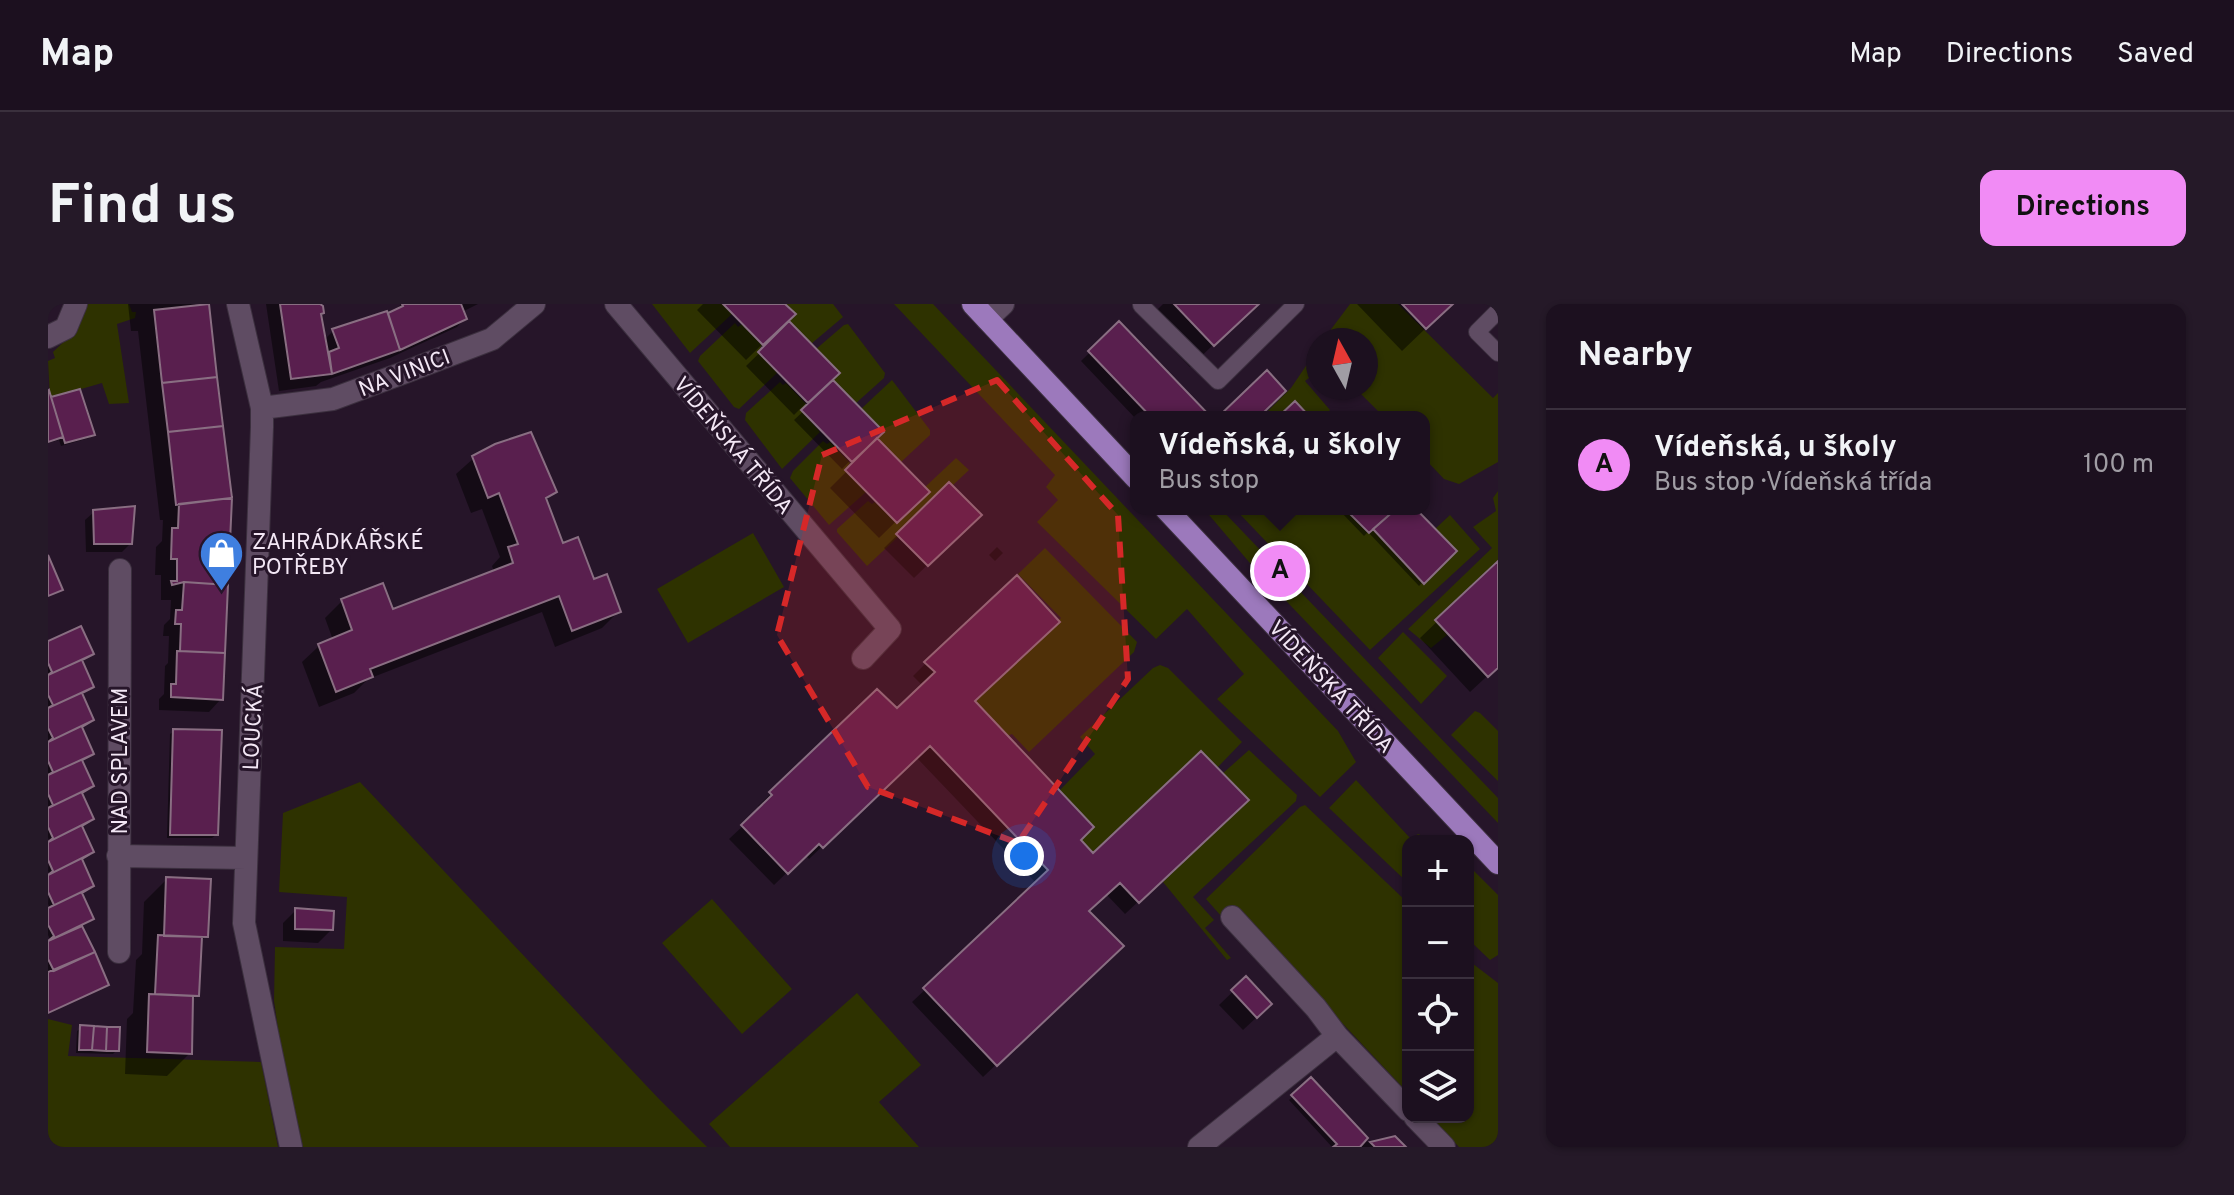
<!DOCTYPE html>
<meta charset="utf-8">
<style>
body{margin:0;font-family:Overpass,sans-serif;background:#251928;color:#f1f3f6}
.controls{position:absolute;right:24px;bottom:24px;display:grid;overflow:hidden;border-radius:16px;box-shadow:0 2px 6px #0004}
.controls button{width:72px;height:72px;display:grid;place-items:center;padding:0;border:0;border-bottom:2px solid #3a303d;background:#1c101f;color:#f1f3f6;font:40px sans-serif}
.compass{position:absolute;left:1258px;top:24px;width:72px;height:72px;border-radius:50%;background:#1c101f;box-shadow:0 2px 6px #0004;rotate:352deg}
.you{position:absolute;left:976px;top:552px;width:28px;height:28px;margin:-20px;border:6px solid #fff;border-radius:50%;background:#1a73e8;box-shadow:0 0 0 12px #1a73e833}
.badge{display:grid;place-items:center;width:52px;height:52px;border-radius:50%;background:#f18bf5;color:#111;font-size:26px;font-weight:700}
.pin{position:absolute;translate:-50% -50%;border:4px solid #fff;box-shadow:0 2px 8px #0006}
.popup{position:absolute;left:1082px;top:107px;width:300px;height:104px;box-sizing:border-box;display:grid;place-content:center;border-radius:16px;background:#1c101f;filter:drop-shadow(0 2px 6px #0005);font-size:26px;white-space:nowrap;color:#a09da4}
.popup b{font-size:30px;color:#f1f3f6}
.popup::after{content:'';position:absolute;left:50%;top:100%;margin-left:-16px;border:16px solid transparent;border-top-color:#1c101f}
.list{margin:0;padding:0;list-style:none}
h2{display:flex;justify-content:space-between;align-items:center;height:104px;margin:0;padding:0 32px;font-size:34px}
h2 small{font-size:26px;font-weight:400;color:#a09da4}
.list li{display:grid;grid-template-columns:52px 1fr auto;gap:24px;align-items:center;box-sizing:border-box;height:112px;padding:0 32px;border-top:2px solid #3a303d}
.list b{display:block;font-size:30px;white-space:nowrap}
.list p{margin:0;font-size:26px;white-space:nowrap;color:#a09da4}
.list em{font-size:26px;font-style:normal;color:#a09da4}
.icon{flex:none;width:44px;height:44px;fill:none;stroke:currentColor;stroke-width:2;stroke-linecap:round;stroke-linejoin:round}
.map{position:relative;flex:none;width:1450px;height:843px;overflow:hidden;border-radius:16px}
header{display:flex;align-items:center;gap:48px;box-sizing:border-box;height:112px;padding:0 40px;background:#1c101f;border-bottom:2px solid #3a303d}
header strong{font-size:38px}
nav{display:flex;gap:44px;margin-inline-start:auto;font-size:28px}
.intro{display:flex;align-items:center;justify-content:space-between;box-sizing:border-box;height:192px;padding:0 48px}
h1{margin:0;font-size:56px}
.button{padding:20px 36px;border-radius:16px;background:#f18bf5;color:#111;font-size:28px;font-weight:700}
main{display:flex;gap:48px;padding:0 48px}
aside{flex:1;background:#1c101f;border-radius:16px;box-shadow:0 2px 6px #0004}
.map>svg:first-child{display:block}
.green{fill:#2e3200}
.shadow{fill:#0007}
.building{fill:#591f4e;stroke:#896e82;stroke-width:2}
.lines{fill:none;stroke-linecap:round;stroke-linejoin:round}
.service-casing{stroke:#3c303f;stroke-width:18}
.minor-casing{stroke:#3c303f;stroke-width:24}
.primary-casing{stroke:#3c303f;stroke-width:24}
.service{stroke:#5f4c63;stroke-width:16}
.minor{stroke:#5f4c63;stroke-width:22}
.primary{stroke:#9c79bc;stroke-width:22}
.marked{fill:#d62828;fill-opacity:0.2;stroke:#d62828;stroke-width:6;stroke-dasharray:16 10;stroke-linejoin:round}
.labels{text-anchor:middle;stroke-width:6;stroke-linejoin:round;paint-order:stroke}
.street-label{font-size:22px;fill:#f3e7f5;stroke:#261529}
.poi-label{font-size:22px;fill:#f3e7f5;stroke:#261529;text-anchor:start}
</style>
<header>
<strong>Map</strong>
<nav><a>Map</a><a>Directions</a><a>Saved</a></nav>
</header>
<div class="intro"><h1>Find us</h1><a class="button">Directions</a></div>
<main>
<div class="map">
<svg width="1450" height="843" viewBox="0 0 1450 843">
<rect width="100%" height="100%" fill="#261529"/>
<path class="green" d="M39 0H81L84 8H88L87 14 69 20 81 99 61 100 54 79 2 94 0 57 7 54 5 48 25 29Z
M604 0H675L684 10 642 49Z
M736 0H785L795 13 763 40 741 17 746 11Z
M846 0H885L1290 427 1308 458 1272 493 1169 395 1196 370 1139 305 1108 335 989 218 1010 196 998 183 1007 171Z
M1302 0H1350L1445 94 1450 89V158L1411 180 1396 175 1376 154V113H1336L1307 84H1318V36H1275Z
M687 19 690 23 694 20 714 41 710 48 729 69 691 105 686 103 650 57 652 52Z
M800 20 837 69 836 74 807 100 785 76 767 46 796 21Z
M1270 44V67L1257 77 1282 106 1275 113H1214L1243 84Z
M844 76 882 126V131L852 159 829 134 813 105Z
M732 78 735 81 738 79 758 100 753 106 772 128 734 165 697 116 698 109Z
M775 137 779 140 782 138 802 159 797 166 818 188 781 221 742 174 745 167Z
M908 154 921 166 904 182 901 178 848 230 850 233 819 262 789 228V225L820 197 824 200 827 198 849 219 880 189 876 184Z
M1450 187V256L1387 316 1399 331 1383 344 1360 325 1444 244 1425 223 1448 207 1445 194Z
M1156 205H1173L1450 494V519L1201 258Z
M1187 205H1296L1319 228 1325 225 1375 280 1408 248 1387 225 1402 211 1432 245 1322 346Z
M705 229 736 283 640 339 609 285Z
M997 244 1089 338 1086 348 981 448 964 430 959 432 926 397 1013 314 970 270Z
M1355 328 1399 372 1373 400 1330 354Z
M1112 361 1120 364 1194 438 1169 464 1153 447 1044 549 1031 537 1044 523 1012 486 1047 450 1032 433 1105 364Z
M1427 407 1432 409 1450 427V477L1403 431Z
M1201 446 1249 491 1248 497 1145 593 1166 616 1157 624 1183 654 1179 656 1115 578 1199 497 1174 470Z
M1308 476 1363 535 1370 530 1388 537H1360V579L1281 504Z
M312 478 611 795 659 843H255L232 738 226 697 227 643 296 645 299 593 231 588 235 509Z
M1257 501 1360 599V789L1187 605 1174 613 1158 595 1252 503Z
M1420 561 1450 591V651L1442 656 1420 635Z
M664 595 744 685 694 730 614 639Z
M1420 656 1450 679V843H1411L1383 813H1420Z
M809 689 873 761 831 798 871 843H682L661 820Z
M0 715 24 721 20 752 213 758 230 843H0Z"/>
<path class="shadow" d="M80 0H148L145 3 178 283 173 395 161 408 111 406V395L116 390 117 362 120 359 121 332H115L116 321 122 315 123 296H113V271H107L108 243 114 237 115 216H112L90 27H83Z
M218 0H270L276 36 285 27 346 9 353 0H430L414 8 417 14 409 23 342 54 273 78 268 82 231 87Z
M655 0H735L745 10 698 56 649 6Z
M1115 0H1208L1142 63 1098 17Z
M1309 0H1403L1354 47Z
M741 20 789 68 746 111 698 62Z
M1071 20 1160 113 1088 115 1033 57Z
M785 79 832 126 794 165 746 116Z
M0 89 3 96 45 130 41 134 13 142 11 136 0 139Z
M829 137 878 188 831 234 782 184Z
M436 145 443 146 507 187 497 197 514 241 571 307 554 324 507 343 494 308 320 375 306 389 271 403 254 358 271 342 285 336 277 314 294 297 344 307 446 268 444 262 452 253 434 205 423 209 408 170Z
M901 181 931 211 866 274 836 244Z
M1290 205H1365L1407 247 1371 282 1320 228 1316 232Z
M46 208 82 240 74 248H38L37 216Z
M949 243 955 249 947 257 941 251Z
M1450 259V362L1422 388 1372 334Z
M0 339 44 350 32 358 44 383 32 391 44 416 32 424 44 450 32 457 44 483 32 491 44 516 32 523 44 549 32 556 44 583 32 590 44 615 32 622 59 678 0 710V639L3 638 0 631V606L2 605 0 600 2 571 0 567 2 538 0 534Z
M878 359 925 397 1030 536 1045 551 1185 509 1077 610 1058 590 1039 608 1060 654 935 773 864 698 989 580 868 453 761 555 757 551 726 581 681 535 713 505 710 502 829 388 849 407 875 382 865 372Z
M126 427 168 531 164 534H119L122 430Z
M119 575 158 632 152 638 149 691 143 697 142 749 119 772 77 770 79 715 85 709 88 656 94 650 96 598Z
M248 606 283 626 270 639 235 637V619Z
M1198 675 1209 713 1195 726 1171 701Z
M33 724 69 746 65 750 28 749 29 727Z
M1263 776 1320 838 1355 843H1284L1241 796Z"/>
<path class="building" d="M161 0 169 73 114 79 106 6Z
M232 0H272L275 2 276 9 273 10 284 70 243 75Z
M354 0H413L419 15 352 46 340 9 355 2Z
M675 0H737L748 10 715 41Z
M1126 0H1211L1166 42Z
M1354 0H1405L1378 25Z
M339 7 352 46 284 70 281 48 291 44 284 25Z
M741 17 792 69 760 99 710 48Z
M1071 17 1163 113H1103L1040 47Z
M1219 66 1238 87 1211 113H1170Z
M169 73 175 122 120 128 114 79Z
M785 76 836 128 804 158 753 106Z
M32 85 47 131 17 139 3 93Z
M1 86 15 133 0 138V87Z
M1247 97 1262 113H1230Z
M175 122 184 194 128 201 120 128Z
M483 128 509 188 498 194 515 239 530 233 546 275 559 270 573 308 524 327 511 292 322 365 325 373 288 388 270 340 304 326 293 295 335 279 345 305 465 259 460 243 470 240 451 189 440 194 424 152 447 140Z
M829 134 882 188 849 219 797 166Z
M901 178 934 211 880 262 848 230Z
M184 194 180 281 136 278 124 281 123 277H129V255H123L124 224H130L131 200Z
M87 202 84 240H46L45 206Z
M1297 205H1348L1321 229Z
M1348 205H1368L1409 247 1376 280 1325 225Z
M0 251 15 286 0 292Z
M1450 257V364L1440 373 1387 316Z
M969 271 1012 318 927 397 1046 523 1033 536 1045 549 1153 447 1201 496 1091 599 1072 579 1041 607 1076 642 949 762 875 684 1000 566 882 442 775 544 771 540 740 570 693 521 724 491 721 488 829 385 849 404 887 368 876 358Z
M136 278 180 281 177 349 132 347 133 320H127L128 306H134Z
M33 322 46 350 0 371 4 368 0 359V337Z
M129 347 177 349 175 396 123 393V380H128Z
M46 350 34 356 46 383 0 404 5 401 0 391V371Z
M46 383 34 389 46 416 0 438 5 434 0 424V404Z
M46 416 34 423 46 450 0 471 5 468 0 457V438Z
M125 425 174 426 170 531H122Z
M46 450 34 456 46 482 0 504 5 501 0 490V471Z
M46 482 34 489 46 515 0 538 5 534 0 523V504Z
M46 515 34 522 46 548 0 571 5 567 0 556V538Z
M46 548 34 555 46 582 0 604 6 601 0 588V571Z
M118 573 163 575 160 633 116 632Z
M46 582 34 589 46 615 0 637 6 632 0 621V604Z
M247 604 286 607 285 626 247 625Z
M34 622 47 648 6 667 0 655V637Z
M110 631 154 633 151 692 107 690Z
M47 648 61 681 0 709V668Z
M1198 672 1224 700 1209 714 1183 686Z
M101 690 145 692 144 750 99 748Z
M32 721 46 722 44 746H31Z
M46 722 59 723 58 747 44 746Z
M59 723H72L71 747H58Z
M1263 773 1320 834 1312 843H1285L1289 840 1243 791Z
M1347 832 1358 843H1327L1322 838Z"/>
<g class="lines">
<defs>
<path id="service" d="M1093 1 1170 77 1248 0
M1450 7 1429 28 1450 49"/>
<path id="minor" d="M190 0 214 104V123L196 619 243 843
M568 0 842 325 815 354
M939 15 955 0
M0 33 18 24 28 0
M214 104 285 95 355 69 444 35 486 0
M70 552 198 554
M1184 613 1268 704 1289 732 1360 806
M71 648 72 266
M1367 813 1396 843
M1151 843 1289 732"/>
<path id="primary" d="M925 0 1088 174
M1118 205 1450 559"/>
</defs>
<use href="#service" class="service-casing"/>
<use href="#minor" class="minor-casing"/>
<use href="#primary" class="primary-casing"/>
<use href="#service" class="service"/>
<use href="#minor" class="minor"/>
<use href="#primary" class="primary"/>
</g>
<path class="marked" d="M949 76 1070 211 1080 375 970 539 820 483 729 331 774 151Z"/>
<defs>
<symbol id="shop-pin" viewBox="-11 -11 22 30"><path d="M0 17L-7.5 6A9.5 9.5 0 1 1 7.5 6Z" fill="#3f7fe0" stroke="#261529"/><path d="M-5-2.5h2.3a2.7 3.5 0 0 1 5.4 0H5L5.5 6h-11ZM-1.5-2.5h3a1.5 2.3 0 0 0-3 0Z" fill="#fff"/></symbol>
</defs>
<g fill-rule="evenodd">
<use href="#shop-pin" x="148" y="224" width="51" height="69"/>
</g>
<g class="labels">
<g class="street-label">
<text transform="translate(356 68) rotate(-21)" y="8">NA VINICI</text>
<text transform="translate(686 141) rotate(50)" y="8">VÍDEŇSKÁ TŘÍDA</text>
<text transform="translate(1284 382) rotate(47)" y="8">VÍDEŇSKÁ TŘÍDA</text>
<text transform="translate(204 423) rotate(-87)" y="8">LOUCKÁ</text>
<text transform="translate(71 457) rotate(-90)" y="8">NAD SPLAVEM</text>
</g>
<g class="poi-label">
<text x="204" y="245">ZAHRÁDKÁŘSKÉ<tspan x="204" dy="25">POTŘEBY</tspan></text>
</g>
</g>
</svg>
<div class="controls">
<button>+</button>
<button>−</button>
<button><svg class="icon" aria-label="locate" viewBox="0 0 24 24"><circle cx="12" cy="12" r="6"/><path d="M12 2v4M12 18v4M2 12h4M18 12h4"/></svg></button>
<button><svg class="icon" aria-label="layers" viewBox="0 0 24 24"><path d="M12 4l9 5-9 5-9-5zM3 14l9 5 9-5"/></svg></button>
</div>
<svg class="compass" viewBox="-18 -18 36 36"><path d="M0-13l5 13h-10z" fill="#e53935"/><path d="M0 13l5-13h-10z" fill="#a09da4"/></svg>
<div class="you"></div>
<div class="pin badge" style="left:1232px;top:267px">A</div>
<div class="popup"><b>Vídeňská, u školy</b>Bus stop</div>
</div>
<aside>
<h2>Nearby<small></small></h2>
<ul class="list">
<li><span class="badge">A</span><div><b>Vídeňská, u školy</b><p>Bus stop · Vídeňská třída</p></div><em>100 m</em></li>
</ul>
</aside>
</main>
